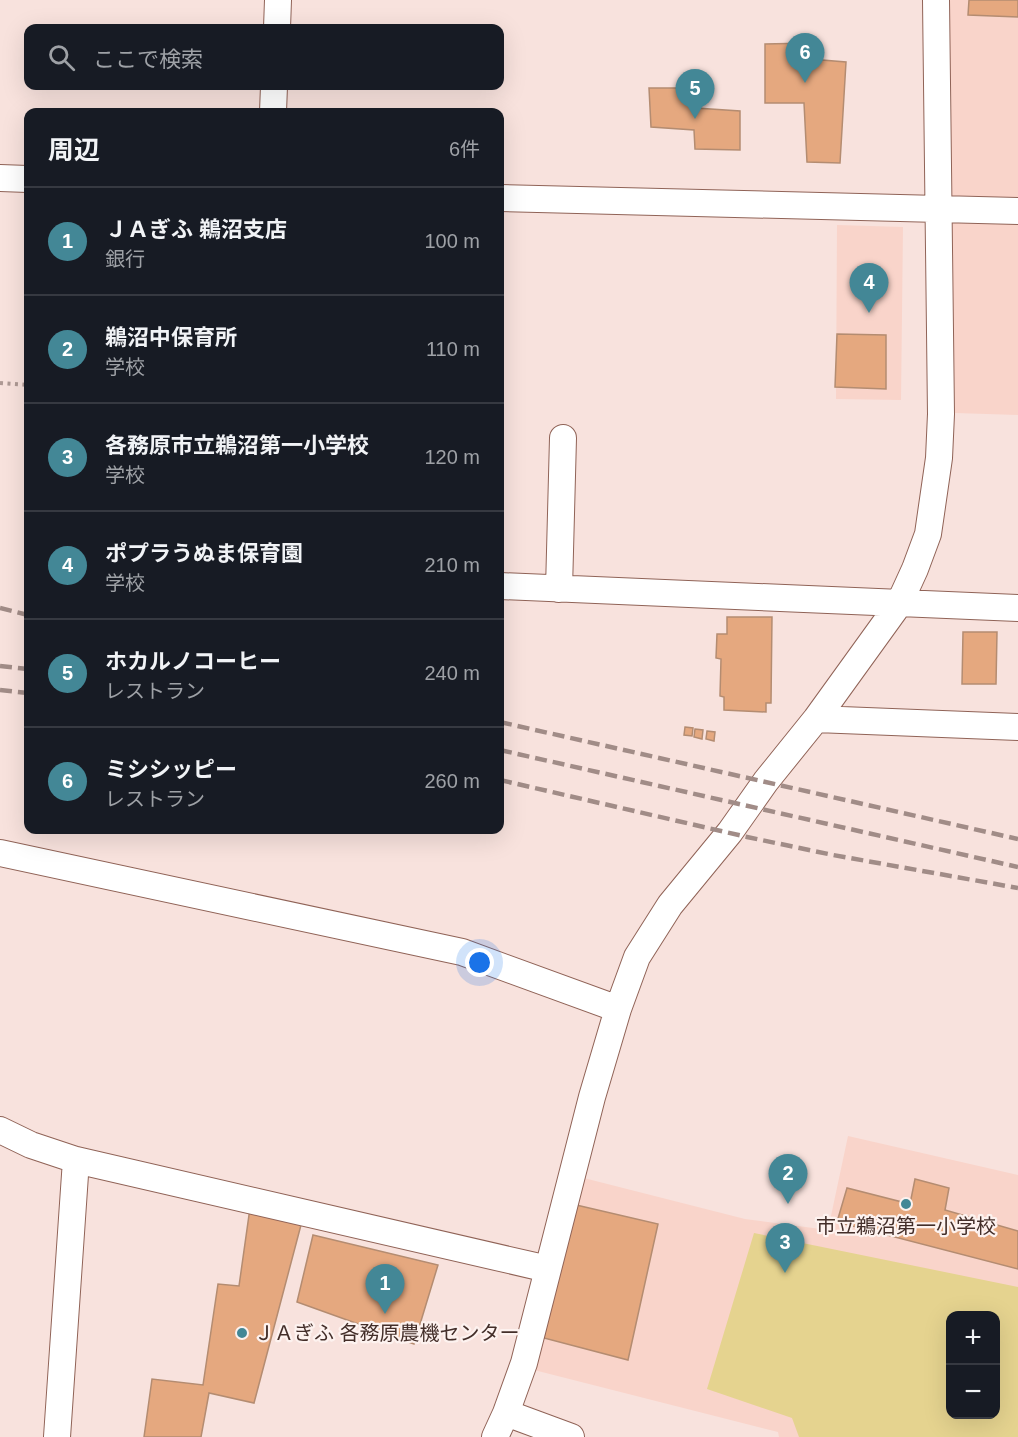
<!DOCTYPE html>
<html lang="ja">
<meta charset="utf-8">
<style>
body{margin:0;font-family:Arial,"Noto Sans JP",sans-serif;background:#242831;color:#f1f3f6}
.controls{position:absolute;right:18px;bottom:18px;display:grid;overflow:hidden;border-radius:12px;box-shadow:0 6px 24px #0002}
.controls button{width:54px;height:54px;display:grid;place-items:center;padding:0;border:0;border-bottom:2px solid #363941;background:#171b24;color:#f1f3f6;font:30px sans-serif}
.you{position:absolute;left:480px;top:963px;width:21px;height:21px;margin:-15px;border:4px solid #fff;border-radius:50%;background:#1a73e8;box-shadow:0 0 0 9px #1a73e833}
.badge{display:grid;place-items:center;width:39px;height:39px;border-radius:50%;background:#438796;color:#fff;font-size:20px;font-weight:700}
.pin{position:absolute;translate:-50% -50px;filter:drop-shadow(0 2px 3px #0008)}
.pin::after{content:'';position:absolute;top:32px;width:21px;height:18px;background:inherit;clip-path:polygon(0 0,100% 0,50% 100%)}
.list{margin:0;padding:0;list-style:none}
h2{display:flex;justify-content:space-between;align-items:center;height:78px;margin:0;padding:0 24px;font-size:26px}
h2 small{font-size:20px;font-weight:400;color:#9ea1a6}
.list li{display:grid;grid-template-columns:39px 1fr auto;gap:18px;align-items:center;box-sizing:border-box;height:108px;padding:0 24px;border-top:2px solid #363941}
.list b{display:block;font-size:22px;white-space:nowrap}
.list p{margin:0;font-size:20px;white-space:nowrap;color:#9ea1a6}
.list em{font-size:20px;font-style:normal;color:#9ea1a6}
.icon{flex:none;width:33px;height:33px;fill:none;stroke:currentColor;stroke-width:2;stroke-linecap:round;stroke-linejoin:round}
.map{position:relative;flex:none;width:1018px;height:1437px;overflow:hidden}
.search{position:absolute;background:#171b24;box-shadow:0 6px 24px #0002;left:24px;top:24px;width:480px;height:66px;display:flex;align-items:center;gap:15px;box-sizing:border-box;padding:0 21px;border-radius:12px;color:#9ea1a6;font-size:22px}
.panel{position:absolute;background:#171b24;box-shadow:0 6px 24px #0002;left:24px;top:108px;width:480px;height:726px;border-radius:12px}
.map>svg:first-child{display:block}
.built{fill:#f9d4ca;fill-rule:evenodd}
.green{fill:#e5d38f;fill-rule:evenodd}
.building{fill:#e5a87f;stroke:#b48c71;stroke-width:1.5}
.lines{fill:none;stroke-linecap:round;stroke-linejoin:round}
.minor-casing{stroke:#906357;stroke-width:28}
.path{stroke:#ae9994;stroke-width:4;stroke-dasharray:3 4.5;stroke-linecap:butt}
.minor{stroke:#fff;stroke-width:26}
.rail{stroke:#a18c87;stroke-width:4.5;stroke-dasharray:12 6;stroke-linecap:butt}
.poi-dot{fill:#438796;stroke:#fdf2ef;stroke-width:2}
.labels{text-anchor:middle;stroke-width:4.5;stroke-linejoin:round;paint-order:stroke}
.poi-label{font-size:20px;fill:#432e29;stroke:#fdf2ef}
</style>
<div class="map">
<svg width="1018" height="1437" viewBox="0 0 1018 1437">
<rect width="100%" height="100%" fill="#f8e2dd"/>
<path class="built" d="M948 0H1018V415L955 413Z
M837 225 903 227 901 400 836 399Z
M848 1136 1018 1175V1437H779L778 1432 534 1370 572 1175 745 1219 828 1230ZM950 1316H996V1414H950Z"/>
<path class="green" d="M754 1233 1018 1287V1437H799L792 1418 707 1389ZM950 1316H996V1414H950Z"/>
<path class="building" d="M969 0H1018V17L968 15Z
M811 43 810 59 846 62 840 163 807 162 804 103H765V44Z
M649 88H693L696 108 740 111V150L695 149 694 130 651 127Z
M837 334 886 335V389L835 387Z
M727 617H772L771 703H766V712L724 710V697L720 696 721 659 716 658 717 634H727Z
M963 632H997L996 684H962Z
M685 727 693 728 692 736 684 735Z
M695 729 703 730 702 739 694 737Z
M707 731 715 732 714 741 706 739Z
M915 1179 949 1188 945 1210 1018 1231V1269L837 1222 847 1188 910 1204Z
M572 1204 658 1224 628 1360 544 1338Z
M250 1208 301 1225 254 1403 209 1393 201 1437H144L152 1379 203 1385 218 1284 239 1286Z
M313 1235 438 1265 414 1344 297 1302Z"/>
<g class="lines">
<defs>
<path id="minor" d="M277 28 278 0
M273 112 274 86
M0 178 28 179
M500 198 1018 211
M500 586 1018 608
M559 589 563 438
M816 719 1018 727
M0 853 462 952 618 1009
M0 1130 31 1145 76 1160 548 1269
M506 1413 571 1437
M57 1437 76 1160
M495 1437 506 1413 524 1363 592 1097 618 1009 637 957 670 905 730 832 766 781 816 719 899 604 915 569 928 534 939 458 941 414 936 0"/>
</defs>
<use href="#minor" class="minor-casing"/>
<path class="path" d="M0 383 28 385"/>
<use href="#minor" class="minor"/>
<path class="rail" d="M0 608 28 615
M0 666 28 669
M0 690 28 693
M500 722 1018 839
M500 750 1018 867
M500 780 747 837 833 855 1018 888"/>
</g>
<g class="poi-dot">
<circle cx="906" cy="1204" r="6"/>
<circle cx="242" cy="1333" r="6"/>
</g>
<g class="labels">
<g class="poi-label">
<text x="906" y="1233">市立鵜沼第一小学校</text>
<text x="254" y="1340" text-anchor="start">ＪＡぎふ 各務原農機センター</text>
</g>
</g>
</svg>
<div class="controls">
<button>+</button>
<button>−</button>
</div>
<div class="you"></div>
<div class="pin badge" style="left:385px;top:1314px">1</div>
<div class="pin badge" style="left:788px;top:1204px">2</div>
<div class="pin badge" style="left:785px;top:1273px">3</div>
<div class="pin badge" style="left:869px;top:313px">4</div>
<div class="pin badge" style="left:695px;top:119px">5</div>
<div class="pin badge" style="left:805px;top:83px">6</div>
<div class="search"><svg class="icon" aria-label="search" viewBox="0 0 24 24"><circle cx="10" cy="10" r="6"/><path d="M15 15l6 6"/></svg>ここで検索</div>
<section class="panel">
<h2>周辺<small>6件</small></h2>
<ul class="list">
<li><span class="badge">1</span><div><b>ＪＡぎふ 鵜沼支店</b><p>銀行</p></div><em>100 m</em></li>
<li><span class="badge">2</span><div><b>鵜沼中保育所</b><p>学校</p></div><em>110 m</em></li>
<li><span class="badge">3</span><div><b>各務原市立鵜沼第一小学校</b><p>学校</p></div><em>120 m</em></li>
<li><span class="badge">4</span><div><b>ポプラうぬま保育園</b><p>学校</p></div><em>210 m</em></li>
<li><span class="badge">5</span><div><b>ホカルノコーヒー</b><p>レストラン</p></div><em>240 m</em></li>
<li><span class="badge">6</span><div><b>ミシシッピー</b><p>レストラン</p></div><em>260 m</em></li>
</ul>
</section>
</div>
